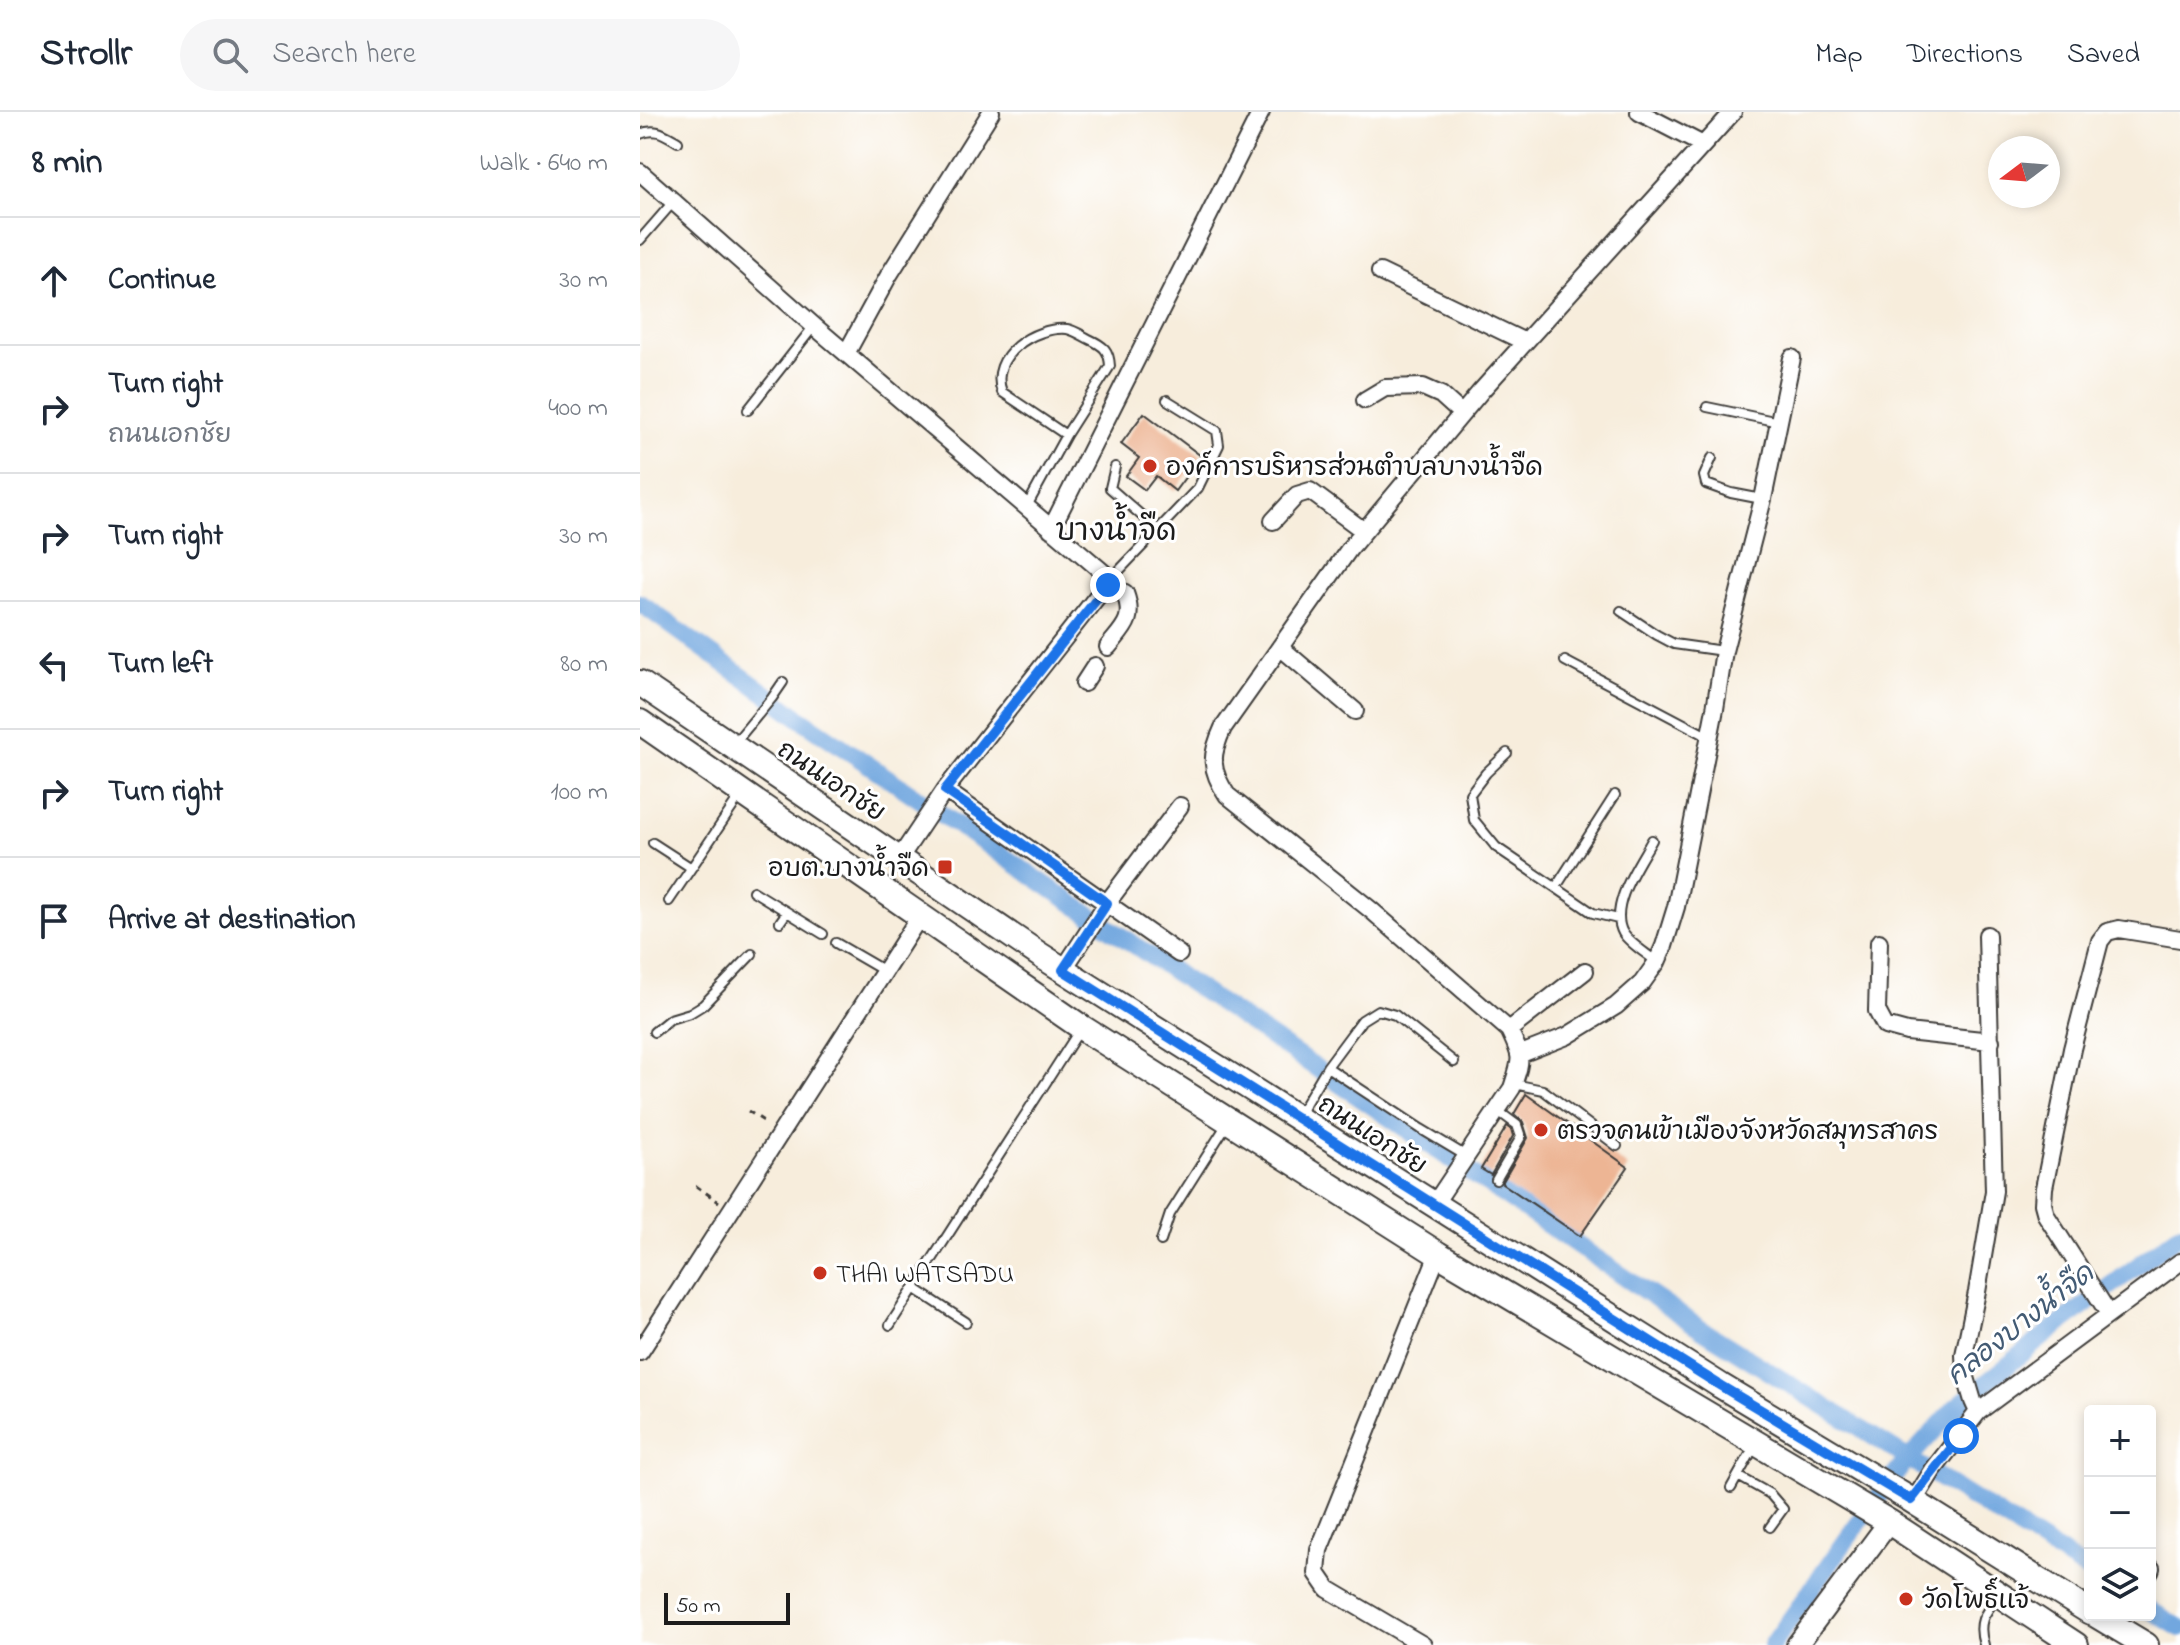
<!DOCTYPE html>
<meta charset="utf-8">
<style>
body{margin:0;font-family:"Indie Flower","Playpen Sans Thai",sans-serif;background:#f6f6f7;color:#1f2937}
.controls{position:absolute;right:24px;bottom:24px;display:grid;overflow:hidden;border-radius:8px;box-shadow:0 4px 12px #0003}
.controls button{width:72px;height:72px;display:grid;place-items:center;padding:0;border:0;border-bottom:2px solid #e0e1e3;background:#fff;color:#1f2937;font:40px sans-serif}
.compass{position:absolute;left:1348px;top:24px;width:72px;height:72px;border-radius:50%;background:#fff;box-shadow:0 4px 12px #0003;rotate:254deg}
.scale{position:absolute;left:24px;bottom:20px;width:126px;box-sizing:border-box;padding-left:8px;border:4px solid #1c1c1c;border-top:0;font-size:22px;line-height:28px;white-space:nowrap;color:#1c1c1c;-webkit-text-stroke:6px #fff;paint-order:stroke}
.stop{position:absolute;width:24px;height:24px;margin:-18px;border:6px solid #1a73e8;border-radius:50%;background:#fff}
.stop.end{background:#1a73e8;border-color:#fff;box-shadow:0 2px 8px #0008}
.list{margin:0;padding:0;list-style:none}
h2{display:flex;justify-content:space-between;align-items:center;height:104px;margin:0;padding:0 32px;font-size:34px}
h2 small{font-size:26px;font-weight:400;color:#747a83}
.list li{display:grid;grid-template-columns:52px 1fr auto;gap:24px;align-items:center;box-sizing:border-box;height:128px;padding:0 32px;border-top:2px solid #e0e1e3}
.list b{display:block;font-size:30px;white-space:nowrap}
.list p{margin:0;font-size:26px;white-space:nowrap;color:#747a83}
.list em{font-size:26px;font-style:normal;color:#747a83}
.icon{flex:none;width:44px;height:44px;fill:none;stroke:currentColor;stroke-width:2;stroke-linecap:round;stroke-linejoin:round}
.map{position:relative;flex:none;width:1540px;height:1533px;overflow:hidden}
header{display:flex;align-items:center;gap:48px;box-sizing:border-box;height:112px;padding:0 40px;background:#fff;border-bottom:2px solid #e0e1e3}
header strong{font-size:38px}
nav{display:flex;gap:44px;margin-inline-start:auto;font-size:28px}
.search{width:560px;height:72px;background:#f6f6f7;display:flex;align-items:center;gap:20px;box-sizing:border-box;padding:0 28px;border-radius:44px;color:#747a83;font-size:30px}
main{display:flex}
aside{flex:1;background:#fff}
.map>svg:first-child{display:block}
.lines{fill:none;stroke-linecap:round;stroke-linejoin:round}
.canal{stroke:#72a7df;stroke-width:18}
.building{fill:#edb594}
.service-casing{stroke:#3d3b39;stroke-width:12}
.minor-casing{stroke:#3d3b39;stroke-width:20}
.tertiary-casing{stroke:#3d3b39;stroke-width:24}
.primary-casing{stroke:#3d3b39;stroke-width:28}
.path{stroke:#3d3b39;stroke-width:3;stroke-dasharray:6 6;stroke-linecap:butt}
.service{stroke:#fff;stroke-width:8}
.minor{stroke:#fff;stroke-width:16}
.tertiary{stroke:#fff;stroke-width:20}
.primary{stroke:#fff;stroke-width:24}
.route{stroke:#1a73e8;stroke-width:10}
.poi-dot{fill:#c8321e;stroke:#fff;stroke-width:3}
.labels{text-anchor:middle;stroke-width:6;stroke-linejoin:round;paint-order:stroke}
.poi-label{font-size:26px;fill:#1c1c1c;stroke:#fff;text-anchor:start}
.street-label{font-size:26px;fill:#1c1c1c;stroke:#fff}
.water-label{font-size:28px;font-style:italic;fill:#435b74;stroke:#fff}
.quarter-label{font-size:30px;fill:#1c1c1c;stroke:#fff}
</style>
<header>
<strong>Strollr</strong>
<div class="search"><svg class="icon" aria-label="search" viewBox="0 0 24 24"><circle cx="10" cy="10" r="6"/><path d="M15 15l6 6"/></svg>Search here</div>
<nav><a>Map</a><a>Directions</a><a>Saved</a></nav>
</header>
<main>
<aside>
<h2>8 min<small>Walk · 640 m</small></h2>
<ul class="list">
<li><svg class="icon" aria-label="ahead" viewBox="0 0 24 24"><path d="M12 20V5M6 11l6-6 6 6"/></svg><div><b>Continue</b></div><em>30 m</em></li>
<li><svg class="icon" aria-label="right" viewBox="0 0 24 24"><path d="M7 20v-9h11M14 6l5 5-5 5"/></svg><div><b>Turn right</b><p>ถนนเอกชัย</p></div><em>400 m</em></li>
<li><svg class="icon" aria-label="right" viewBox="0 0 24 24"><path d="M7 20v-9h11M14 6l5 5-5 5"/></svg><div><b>Turn right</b></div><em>30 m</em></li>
<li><svg class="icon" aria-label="left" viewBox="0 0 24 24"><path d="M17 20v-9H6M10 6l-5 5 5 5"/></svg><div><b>Turn left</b></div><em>80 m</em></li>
<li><svg class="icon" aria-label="right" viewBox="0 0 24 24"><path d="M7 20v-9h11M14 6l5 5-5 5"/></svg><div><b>Turn right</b></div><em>100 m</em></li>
<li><svg class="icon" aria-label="arrive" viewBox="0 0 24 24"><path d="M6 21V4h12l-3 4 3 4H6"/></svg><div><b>Arrive at destination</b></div></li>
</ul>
</aside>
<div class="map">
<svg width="1540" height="1533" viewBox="0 0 1540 1533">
<rect width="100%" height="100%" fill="#fff"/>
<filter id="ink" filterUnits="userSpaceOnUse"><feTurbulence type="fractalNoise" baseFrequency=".0125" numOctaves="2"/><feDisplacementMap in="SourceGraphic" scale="16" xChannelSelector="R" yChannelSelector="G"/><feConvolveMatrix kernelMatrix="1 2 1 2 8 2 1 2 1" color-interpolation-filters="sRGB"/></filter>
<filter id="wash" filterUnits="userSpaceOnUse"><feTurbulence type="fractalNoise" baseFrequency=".006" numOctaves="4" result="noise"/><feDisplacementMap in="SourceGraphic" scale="32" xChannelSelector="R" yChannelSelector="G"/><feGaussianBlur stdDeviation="1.8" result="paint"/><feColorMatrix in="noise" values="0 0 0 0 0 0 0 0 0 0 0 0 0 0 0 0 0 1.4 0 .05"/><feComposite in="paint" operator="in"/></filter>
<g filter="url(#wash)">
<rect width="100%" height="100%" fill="#f7eddc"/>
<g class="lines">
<path class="canal" d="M0 491 161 607 1061 1217 1450 1460
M1510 1498 1540 1516
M1132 1533 1215 1416 1262 1354 1316 1295 1408 1221 1540 1122"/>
</g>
<g id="blocks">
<path class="building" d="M504 301 561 344 535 379 516 364 505 378 486 364 499 346 481 332Z
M886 982 988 1055 940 1124 862 1071 888 1026 883 1010 874 1002Z
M867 1014 871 1017 873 1024 851 1063 841 1057Z"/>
</g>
</g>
<g filter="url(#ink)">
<use href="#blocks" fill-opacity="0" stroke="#3d3b39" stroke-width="2"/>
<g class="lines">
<defs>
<path id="service" d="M0 22C16 15 24 22 38 30
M0 128 34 89
M1067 295 1139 310
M108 298 174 214
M1072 346 1064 364 1066 372 1091 381 1122 387
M475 355 470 376 518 418
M387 394 426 323 470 254C469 238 464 234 449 227 443 224 434 218 427 217 395 214 348 244 362 280L426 323
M471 467 558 376 579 333 577 319 527 288
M981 499 1017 523 1034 532 1083 539
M925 549 1069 625
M93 633 132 586 143 570
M867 641 846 661 830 682 834 708 856 735 953 801 978 807
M1012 728C999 752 968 794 983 821 990 832 1006 841 1017 850
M13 731 50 755
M916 775 975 683
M113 779 183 822
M29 789 100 684
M140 810 147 800
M196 831 246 860
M14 920 30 907 50 901 63 893 112 842
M687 955 781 1017 826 1044
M873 975 879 973 903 978 977 1034
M658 1004 687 955 722 908 738 898 755 903 814 950
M856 1068 881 1025 877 1013 858 999
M521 1129 530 1102 587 1012
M274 1176 326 1210
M250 1213 439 919
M1098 1364 1130 1382 1143 1397 1130 1415
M1091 1376 1114 1335
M1344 1533C1337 1510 1344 1502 1358 1484"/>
<path id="minor" d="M999 0 1063 33
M0 60 174 214 471 467 305 678 259 747
M740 160 885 230
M207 240 249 163 351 0
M725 288 745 276 783 275 801 283 822 302
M633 409 657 383 670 379 724 419
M411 417 621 0
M468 473 485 481C495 508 484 515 468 535
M640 535 715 599
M444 571 455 554
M305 678 539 842
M1239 830 1237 899 1245 914 1267 920 1351 929
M423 858 467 791 540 694
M869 918 945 859
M881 942 927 924 976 894 1002 871 1017 850 1024 834 1036 795 1075 597 1084 539 1123 387 1152 246
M793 1094 872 976C882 946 883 947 869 918L731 798 587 683C570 658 570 644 583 616L710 436 841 279 1093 0
M1469 1202 1406 1103 1403 1092 1404 1076 1432 937 1460 829 1467 820 1479 817 1540 827
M0 1240 280 804
M1338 1300 1333 1289 1325 1262 1324 1243 1337 1180 1354 1079 1347 823
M1271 1388 1280 1379 1293 1358 1338 1300 1540 1150
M1510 1459 1511 1456
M783 1533 688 1477 677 1461 679 1438 798 1142"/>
<path id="tertiary" d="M1157 1533 1249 1410"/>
<path id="primary" d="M0 571 400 843 1081 1274 1271 1388 1450 1500
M0 610 441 915 798 1142 1249 1410 1436 1533
M1456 1503 1506 1533"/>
</defs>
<use href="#service" class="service-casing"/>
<use href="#minor" class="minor-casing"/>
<use href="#tertiary" class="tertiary-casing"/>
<use href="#primary" class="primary-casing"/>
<path class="path" d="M108 999 128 1012
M56 1074 79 1090"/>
<use href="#service" class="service"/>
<use href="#minor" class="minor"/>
<use href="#tertiary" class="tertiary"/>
<use href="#primary" class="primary"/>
</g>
</g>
<g class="lines" filter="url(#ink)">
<path class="route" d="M468 473 305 678 467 791 423 858 1081 1274 1271 1388 1321 1324"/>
</g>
<g class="poi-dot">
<circle cx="510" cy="354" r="8"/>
<rect x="297" y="747" width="16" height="16" rx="4"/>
<circle cx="901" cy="1018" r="8"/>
<circle cx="180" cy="1161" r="8"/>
<circle cx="1266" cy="1487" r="8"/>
</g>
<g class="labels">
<g class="poi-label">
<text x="526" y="363">องค์การบริหารส่วนตำบลบางน้ำจืด</text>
<text x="289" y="764" text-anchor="end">อบต.บางน้ำจืด</text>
<text x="917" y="1027">ตรวจคนเข้าเมืองจังหวัดสมุทรสาคร</text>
<text x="196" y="1170">THAI WATSADU</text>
<text x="1282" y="1496">วัดโพธิ์แจ้</text>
</g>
<g class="street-label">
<text transform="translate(192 668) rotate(34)" y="9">ถนนเอกชัย</text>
<text transform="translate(733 1022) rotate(33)" y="9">ถนนเอกชัย</text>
</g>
<g class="water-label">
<text transform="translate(1379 1211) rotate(-38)" y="10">คลองบางน้ำจืด</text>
</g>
<g class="quarter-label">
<text x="476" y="428">บางน้ำจืด</text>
</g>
</g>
</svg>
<div class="controls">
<button>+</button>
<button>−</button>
<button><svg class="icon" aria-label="layers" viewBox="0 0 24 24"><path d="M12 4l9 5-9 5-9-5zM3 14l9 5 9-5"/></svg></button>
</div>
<svg class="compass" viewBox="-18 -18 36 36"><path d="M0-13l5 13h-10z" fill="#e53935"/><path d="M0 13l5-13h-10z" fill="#747a83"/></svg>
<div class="scale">50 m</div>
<div class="stop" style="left:1321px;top:1324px"></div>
<div class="stop end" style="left:468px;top:473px"></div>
</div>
</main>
